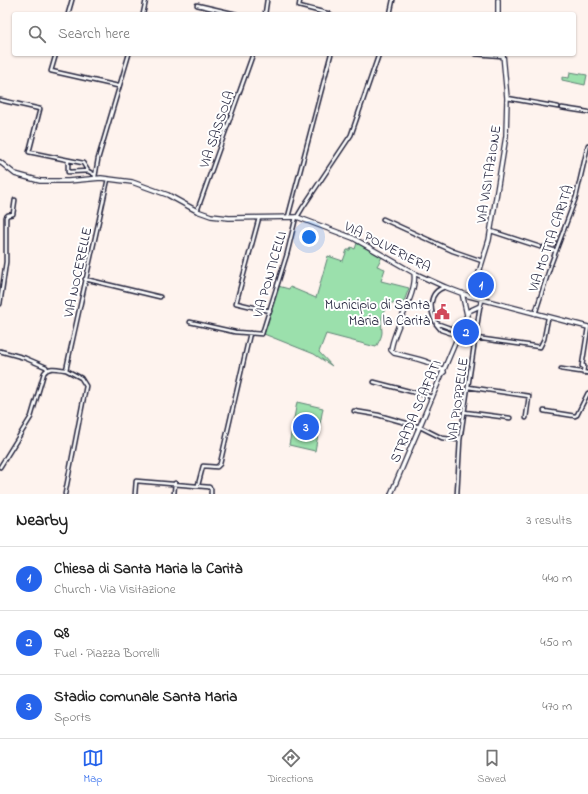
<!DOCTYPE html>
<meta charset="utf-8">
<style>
body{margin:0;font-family:"Indie Flower",sans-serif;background:#f2f2f2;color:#222}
.you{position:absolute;left:309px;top:237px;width:14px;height:14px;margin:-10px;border:3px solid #fff;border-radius:50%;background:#1a73e8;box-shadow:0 0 0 6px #1a73e833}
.badge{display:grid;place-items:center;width:26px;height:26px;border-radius:50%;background:#2563eb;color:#fff;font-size:13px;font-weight:700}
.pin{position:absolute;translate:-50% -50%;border:2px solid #fff;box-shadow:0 1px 4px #0006}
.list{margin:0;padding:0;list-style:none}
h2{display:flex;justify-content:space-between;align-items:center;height:52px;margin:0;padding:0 16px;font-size:17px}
h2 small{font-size:13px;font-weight:400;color:#767676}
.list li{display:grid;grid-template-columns:26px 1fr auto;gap:12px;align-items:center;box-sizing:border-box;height:64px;padding:0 16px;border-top:1px solid #e0e0e0}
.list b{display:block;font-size:15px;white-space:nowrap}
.list p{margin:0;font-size:13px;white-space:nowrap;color:#767676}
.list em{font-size:13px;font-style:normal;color:#767676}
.icon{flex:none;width:22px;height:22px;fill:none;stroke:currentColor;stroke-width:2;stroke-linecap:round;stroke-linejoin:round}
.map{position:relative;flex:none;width:588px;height:494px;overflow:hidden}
.search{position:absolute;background:#fff;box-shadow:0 1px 3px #0004;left:12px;right:12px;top:12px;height:44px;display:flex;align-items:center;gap:10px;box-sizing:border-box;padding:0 14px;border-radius:4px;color:#767676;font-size:15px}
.sheet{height:244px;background:#fff}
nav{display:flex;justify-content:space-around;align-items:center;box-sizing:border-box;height:56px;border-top:1px solid #e0e0e0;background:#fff;font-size:11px;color:#767676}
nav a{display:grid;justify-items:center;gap:2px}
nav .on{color:#2563eb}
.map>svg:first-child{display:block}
.green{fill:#9be0ac;stroke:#5e8174}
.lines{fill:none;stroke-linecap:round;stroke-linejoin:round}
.street-casing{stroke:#22223b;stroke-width:5.5}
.secondary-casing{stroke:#22223b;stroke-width:6}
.street{stroke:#fff;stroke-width:2.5}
.secondary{stroke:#fff;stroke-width:3.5}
.labels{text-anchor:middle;stroke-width:4;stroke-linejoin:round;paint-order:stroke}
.street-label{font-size:14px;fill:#22223b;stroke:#fff}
.poi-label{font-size:14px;fill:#22223b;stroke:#fff;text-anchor:end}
</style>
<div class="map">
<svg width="588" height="494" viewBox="0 0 588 494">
<rect width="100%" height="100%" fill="#fef3ee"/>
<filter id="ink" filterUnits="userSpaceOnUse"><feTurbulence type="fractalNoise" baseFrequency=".025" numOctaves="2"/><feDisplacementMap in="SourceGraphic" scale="8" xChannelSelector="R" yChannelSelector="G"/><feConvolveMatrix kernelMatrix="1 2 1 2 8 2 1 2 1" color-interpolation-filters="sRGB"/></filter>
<g filter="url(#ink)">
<path class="green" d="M570 72 587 75 585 85 562 80V77L569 78Z
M357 243 382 257 377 266 385 269 381 281 409 288 403 304 391 303C381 310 381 321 382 332 382 337 378 343 376 347L326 334 319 352 332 366 314 354 264 334 278 286 289 289 290 287 316 298 328 256 343 261 347 250H350L351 247 355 249Z
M297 402 323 408 315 451 289 445Z"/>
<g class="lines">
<defs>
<path id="street" d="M300 0 299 6 330 14
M197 5 236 14
M68 14 72 0
M143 14 146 0
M265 14 267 0
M390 14 393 0
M56 54 51 71 118 86
M476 54 503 56
M507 98 558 107
M0 100 40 109 29 152 83 163 88 171 95 175
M562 108 588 112
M68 160V172L88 171
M95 177 98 159 129 54
M197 211 253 54
M288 217 331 54
M297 217 303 207 351 135 379 54
M259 218 236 303 270 311
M383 219 453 251 482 261
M491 231 540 247
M544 247 556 251
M85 279 160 297
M445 287C427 292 430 311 436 323L461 332
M0 304 6 262V217L8 215 13 214 15 200
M535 314 551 264 576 197 588 145
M190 322 235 332 262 334 287 254 296 217
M436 324 441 330 459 336
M476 338 540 347 544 339 548 318
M0 351 25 358 46 367 47 369
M561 369 588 373
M583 373 584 366H582L588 328
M374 382 432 397
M468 387 529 396 526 418
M354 411 378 415 420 427 442 438 460 440
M544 411 575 416 577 415 588 393
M464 412 510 418
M0 467 31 417 44 373C49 366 58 369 66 370
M198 485 203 466 217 467 220 464 250 333
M65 494 86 386 81 378 66 370 108 179
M135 494 136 481 209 487 211 489V494
M174 494 175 483
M457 494 460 440 480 306"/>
<path id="secondary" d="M498 0V14
M0 162 15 174 40 181H68L101 178 132 182 168 195 197 211 211 216 229 218 297 217 353 238 414 273 445 287 469 296 588 327
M414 273C418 293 393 329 391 350L394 353C406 356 437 362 444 372
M462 293 467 315
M472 295 489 240 506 136 507 98 503 54
M391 494 467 315 469 311 480 306 482 299"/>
</defs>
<use href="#street" class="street-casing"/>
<use href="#secondary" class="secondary-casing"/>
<use href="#street" class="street"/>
<use href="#secondary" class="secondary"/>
</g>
</g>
<defs>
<symbol id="civic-bare" viewBox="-9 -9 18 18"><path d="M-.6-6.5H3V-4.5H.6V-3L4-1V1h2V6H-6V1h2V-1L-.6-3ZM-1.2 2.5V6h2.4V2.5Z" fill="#d1495b" stroke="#fff" stroke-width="2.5" paint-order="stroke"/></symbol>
</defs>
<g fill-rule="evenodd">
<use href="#civic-bare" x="431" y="301" width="22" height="22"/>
</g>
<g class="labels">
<g class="street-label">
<text transform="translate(216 129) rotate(-71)" y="5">VIA SASSOLA</text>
<text transform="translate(488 174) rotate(-81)" y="5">VIA VISITAZIONE</text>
<text transform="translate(550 238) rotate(-71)" y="5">VIA MOTTA CARITÀ</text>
<text transform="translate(388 246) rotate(27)" y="5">VIA POLVERIERA</text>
<text transform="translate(77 272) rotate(-78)" y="5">VIA NOCERELLE</text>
<text transform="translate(269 274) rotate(-74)" y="5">VIA PONTICELLI</text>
<text transform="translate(457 399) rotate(-82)" y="5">VIA PIOPPELLE</text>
<text transform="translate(415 411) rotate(-67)" y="5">STRADA SCAFATI</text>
</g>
<g class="poi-label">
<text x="430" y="309">Municipio di Santa<tspan x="430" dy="16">Maria la Carità</tspan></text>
</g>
</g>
</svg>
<div class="you"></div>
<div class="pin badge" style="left:481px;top:285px">1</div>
<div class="pin badge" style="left:466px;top:332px">2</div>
<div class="pin badge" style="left:306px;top:427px">3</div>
<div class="search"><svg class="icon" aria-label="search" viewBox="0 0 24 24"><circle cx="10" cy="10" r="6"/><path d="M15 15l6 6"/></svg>Search here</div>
</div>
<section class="sheet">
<h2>Nearby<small>3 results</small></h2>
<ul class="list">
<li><span class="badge">1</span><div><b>Chiesa di Santa Maria la Carità</b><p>Church · Via Visitazione</p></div><em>440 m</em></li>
<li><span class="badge">2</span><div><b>Q8</b><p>Fuel · Piazza Borrelli</p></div><em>450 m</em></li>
<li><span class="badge">3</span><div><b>Stadio comunale Santa Maria</b><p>Sports</p></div><em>470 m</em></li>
</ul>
</section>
<nav>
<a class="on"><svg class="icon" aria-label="map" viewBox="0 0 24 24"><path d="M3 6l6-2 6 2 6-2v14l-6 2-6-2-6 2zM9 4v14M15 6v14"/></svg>Map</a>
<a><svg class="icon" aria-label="directions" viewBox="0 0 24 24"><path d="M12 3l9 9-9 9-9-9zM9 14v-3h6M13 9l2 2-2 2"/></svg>Directions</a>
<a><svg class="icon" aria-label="saved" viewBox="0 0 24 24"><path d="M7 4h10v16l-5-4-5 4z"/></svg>Saved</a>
</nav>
